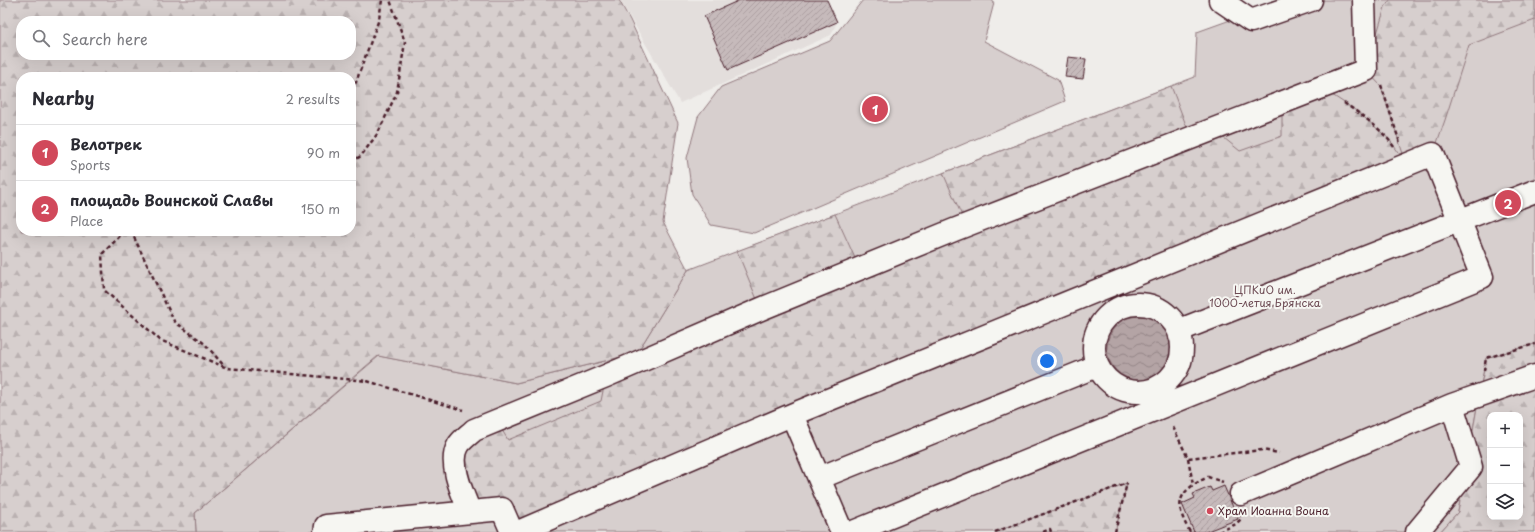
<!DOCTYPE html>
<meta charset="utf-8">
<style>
body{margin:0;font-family:"Playpen Sans",sans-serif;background:#f2f2f3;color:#2b2b33}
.controls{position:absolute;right:12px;bottom:12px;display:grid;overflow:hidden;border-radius:8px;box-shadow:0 4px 16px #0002}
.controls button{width:36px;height:36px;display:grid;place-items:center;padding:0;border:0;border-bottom:1px solid #e1e1e2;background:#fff;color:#2b2b33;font:20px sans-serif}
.you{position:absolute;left:1047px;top:361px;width:14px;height:14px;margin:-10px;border:3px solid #fff;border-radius:50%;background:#1a73e8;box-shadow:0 0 0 6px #1a73e833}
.badge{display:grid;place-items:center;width:26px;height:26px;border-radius:50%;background:#d1495b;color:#fff;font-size:13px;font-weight:700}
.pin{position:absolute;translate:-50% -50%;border:2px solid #fff;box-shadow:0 1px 4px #0006}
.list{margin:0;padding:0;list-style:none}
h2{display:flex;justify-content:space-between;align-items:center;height:52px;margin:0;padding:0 16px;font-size:17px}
h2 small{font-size:13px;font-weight:400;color:#7c7c81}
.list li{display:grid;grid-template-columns:26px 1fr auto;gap:12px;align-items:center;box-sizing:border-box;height:56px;padding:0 16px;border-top:1px solid #e1e1e2}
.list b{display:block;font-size:15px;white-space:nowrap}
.list p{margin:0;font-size:13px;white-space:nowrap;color:#7c7c81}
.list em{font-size:13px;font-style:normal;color:#7c7c81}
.icon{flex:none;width:22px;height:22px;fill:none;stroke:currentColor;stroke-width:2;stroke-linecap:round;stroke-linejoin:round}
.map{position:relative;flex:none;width:1535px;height:532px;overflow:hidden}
.search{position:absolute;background:#fff;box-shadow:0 4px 16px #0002;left:16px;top:16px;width:340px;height:44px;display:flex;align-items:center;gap:10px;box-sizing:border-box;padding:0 14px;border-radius:16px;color:#7c7c81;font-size:15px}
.panel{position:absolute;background:#fff;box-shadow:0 4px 16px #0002;left:16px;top:72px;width:340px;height:164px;border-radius:16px}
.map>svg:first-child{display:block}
.built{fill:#e3dedc}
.green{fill:#d7cfce;stroke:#90777c}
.forest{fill:url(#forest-firs);stroke:#90777c;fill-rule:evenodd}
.water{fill:url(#water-waves);stroke:#8a6f74}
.building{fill:url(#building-hatch);stroke:#4a1f2b}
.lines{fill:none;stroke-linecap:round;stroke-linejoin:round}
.minor-casing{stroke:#4a1f2b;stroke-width:25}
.path{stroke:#4a1f2b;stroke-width:2.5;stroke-dasharray:4 3;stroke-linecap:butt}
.minor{stroke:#f6f6f2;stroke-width:22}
.poi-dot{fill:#d1495b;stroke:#f6f6f2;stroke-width:1.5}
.labels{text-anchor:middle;stroke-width:4;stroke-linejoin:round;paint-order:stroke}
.park-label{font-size:11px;fill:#6d4b54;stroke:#f6f6f2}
.poi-label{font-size:11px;fill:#4a1f2b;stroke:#f6f6f2;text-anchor:start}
</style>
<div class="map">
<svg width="1535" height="532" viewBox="0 0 1535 532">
<defs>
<pattern id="forest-firs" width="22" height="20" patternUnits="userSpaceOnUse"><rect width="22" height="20" fill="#d7cfce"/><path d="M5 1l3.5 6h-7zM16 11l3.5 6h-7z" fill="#bab1b1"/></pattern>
<pattern id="water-waves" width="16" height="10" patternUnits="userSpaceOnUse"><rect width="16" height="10" fill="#b4a4a5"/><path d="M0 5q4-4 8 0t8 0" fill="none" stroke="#948587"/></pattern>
<pattern id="building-hatch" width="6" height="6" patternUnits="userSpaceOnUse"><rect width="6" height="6" fill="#c6babb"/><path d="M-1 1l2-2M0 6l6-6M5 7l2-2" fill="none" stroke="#ac9fa1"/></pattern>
</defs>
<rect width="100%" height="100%" fill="#efedea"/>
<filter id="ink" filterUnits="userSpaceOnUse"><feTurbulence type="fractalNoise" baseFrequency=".025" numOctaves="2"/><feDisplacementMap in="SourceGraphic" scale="8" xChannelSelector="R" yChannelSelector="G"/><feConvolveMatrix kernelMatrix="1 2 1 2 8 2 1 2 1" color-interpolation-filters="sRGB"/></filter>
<g filter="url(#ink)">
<path class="built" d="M620 0H827L837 22 831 35 680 103Z"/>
<path class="green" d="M863 0H992L994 3 984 41 1058 80 1065 101 754 233 711 225 692 194 687 158 698 117 721 87 830 41Z
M1286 0H1535V344L1486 358 1458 512 1440 532H1115L1127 483 997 532H196L195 513 379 356 516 383 637 353 688 270 1195 77 1197 32Z"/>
<path class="forest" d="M0 0H619L630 20 678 123 663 222 688 270 637 353 516 383 378 356 195 513 196 532H0ZM21 21H351V55H21ZM21 77H351V231H21Z
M1390 0H1535V20L1469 45 1445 120 1433 154 518 532 502 509 470 512 458 446 496 420 508 440 601 401 606 376 966 225 943 173 1171 86 1191 138 1213 129 1240 151 1282 136V102L1320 87 1358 112 1389 139 1406 163 1381 86 1366 70 1385 7Z
M835 214 860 269 761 309 737 251Z
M1535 344V532H1440L1458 512 1486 358ZM1490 415H1520V517H1490Z
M1127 483 1115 532H995Z"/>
<path class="water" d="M1107 348a32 32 0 1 1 64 0a32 32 0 1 1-64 0Z"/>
<path class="building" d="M740 0H827L837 22 728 70 704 16Z
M1068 57 1086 59 1083 79 1065 77Z
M1224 486 1238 519 1205 532H1194L1182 504 1195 498 1193 494 1210 487 1212 491Z"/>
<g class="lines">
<defs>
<path id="minor" d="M1220 0 1251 21 1311 0
M1094 348a44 44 0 1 1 88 0a44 44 0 1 1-88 0Z
M1180 330 1535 191
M792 415 842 532
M819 478 1097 366
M1241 494 1452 405 1535 376
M470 512C463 495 448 463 458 446 461 440 469 435 474 430L606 376 761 309 954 230 1366 70 1364 0
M325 532 326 526 502 509 512 532
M518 532 796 413 1433 154 1482 277 853 532
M1417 532 1471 467 1452 405"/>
</defs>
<use href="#minor" class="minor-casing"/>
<path class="path" d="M1381 85 1400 143
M351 90 356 82 379 19 382 0
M1344 103C1362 115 1382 129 1394 147
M351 162 361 156 378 133 397 92 405 42 390 0
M125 231 102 254 104 290 160 340 227 368 367 381 463 410
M131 231 174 321 205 344 225 367
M1484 371 1486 358 1535 344
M1173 427 1188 458 1262 450 1279 453
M1188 458 1193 484
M995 532 1127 483
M1043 532 1050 529 1051 532
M1115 532 1127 483
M1190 532C1173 503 1178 491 1208 477L1223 482
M1219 532 1236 524 1241 519 1240 516"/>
<use href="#minor" class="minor"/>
</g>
</g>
<circle class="poi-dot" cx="1210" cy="511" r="4"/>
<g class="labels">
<g class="park-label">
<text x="1265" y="294">ЦПКиО им.<tspan x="1265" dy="13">1000-летия Брянска</tspan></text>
</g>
<g class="poi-label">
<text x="1218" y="515">Храм Иоанна Воина</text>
</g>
</g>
</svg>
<div class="controls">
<button>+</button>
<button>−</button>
<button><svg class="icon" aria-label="layers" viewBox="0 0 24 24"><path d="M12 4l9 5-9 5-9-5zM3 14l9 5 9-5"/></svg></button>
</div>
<div class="you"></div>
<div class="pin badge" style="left:875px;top:109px">1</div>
<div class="pin badge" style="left:1508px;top:203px">2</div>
<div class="search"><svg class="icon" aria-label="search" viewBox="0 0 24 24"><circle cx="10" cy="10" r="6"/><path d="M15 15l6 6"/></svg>Search here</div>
<section class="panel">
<h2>Nearby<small>2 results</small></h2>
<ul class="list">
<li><span class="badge">1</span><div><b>Велотрек</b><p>Sports</p></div><em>90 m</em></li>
<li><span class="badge">2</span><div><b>площадь Воинской Славы</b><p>Place</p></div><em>150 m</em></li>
</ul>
</section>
</div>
